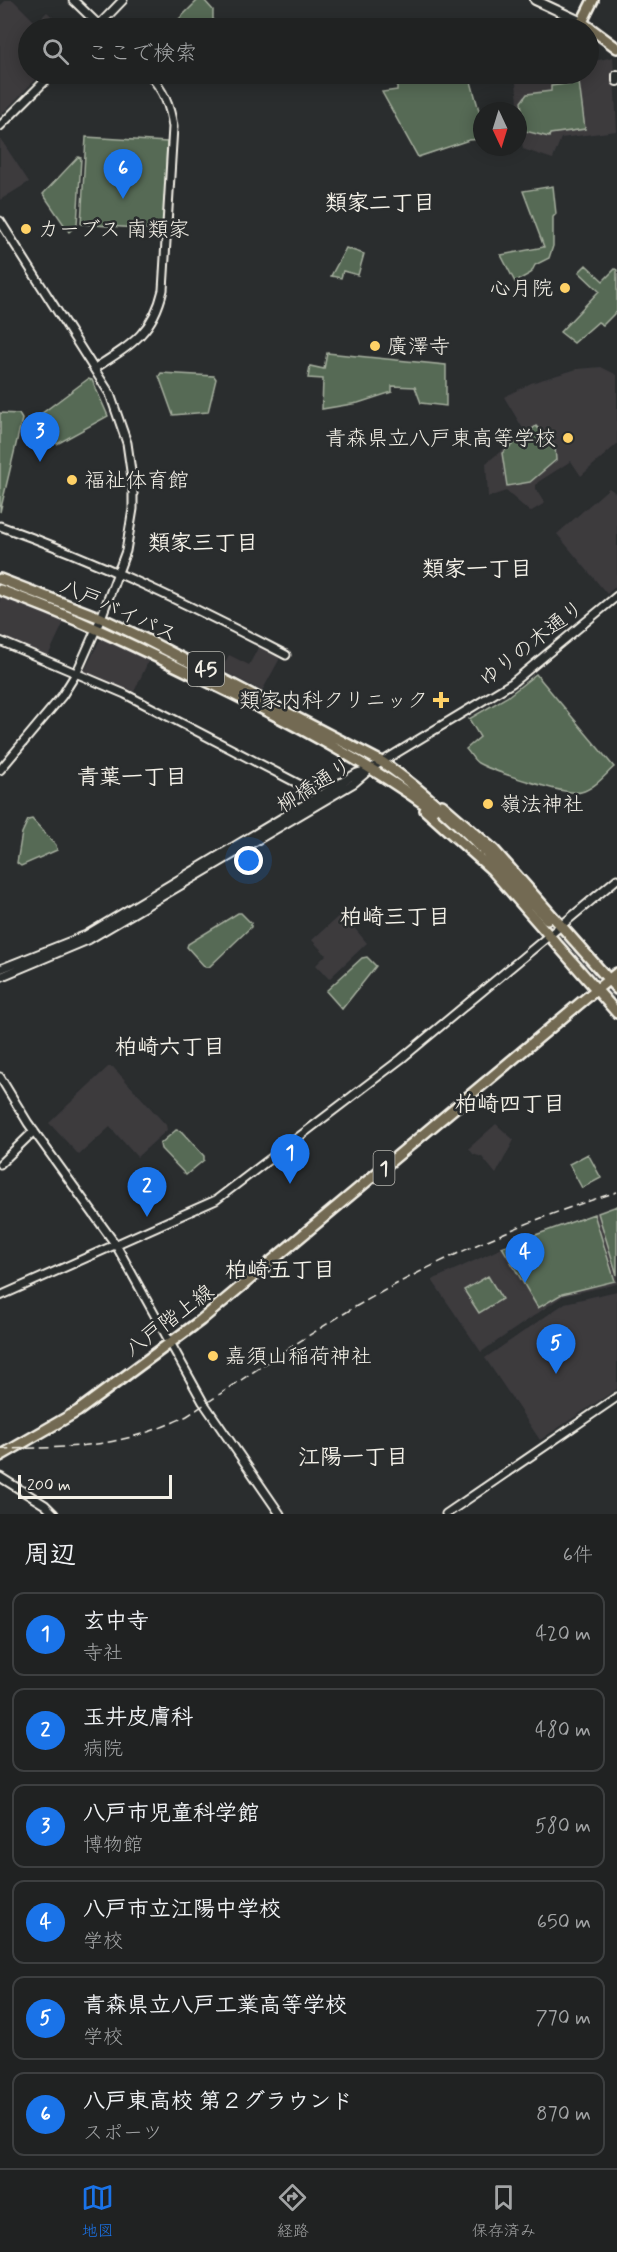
<!DOCTYPE html>
<html lang="ja">
<meta charset="utf-8">
<style>
body{margin:0;font-family:Mynerve,"Klee One",sans-serif;background:#282a2a;color:#f1f3f6}
.compass{position:absolute;left:473px;top:102px;width:54px;height:54px;border-radius:50%;background:#202222;box-shadow:0 3px 15px #0003;rotate:176deg}
.scale{position:absolute;left:18px;bottom:15px;width:154px;box-sizing:border-box;padding-left:6px;border:3px solid #f4f1e8;border-top:0;font-size:16px;line-height:21px;white-space:nowrap;color:#f4f1e8;-webkit-text-stroke:4px #2a2d2e;paint-order:stroke}
.you{position:absolute;left:249px;top:861px;width:21px;height:21px;margin:-15px;border:4px solid #fff;border-radius:50%;background:#1a73e8;box-shadow:0 0 0 9px #1a73e833}
.badge{display:grid;place-items:center;width:39px;height:39px;border-radius:50%;background:#1a73e8;color:#fff;font-size:20px;font-weight:700}
.pin{position:absolute;translate:-50% -50px;filter:drop-shadow(0 2px 3px #0008)}
.pin::after{content:'';position:absolute;top:32px;width:21px;height:18px;background:inherit;clip-path:polygon(0 0,100% 0,50% 100%)}
.list{margin:0;padding:0;list-style:none}
h2{display:flex;justify-content:space-between;align-items:center;height:78px;margin:0;padding:0 24px;font-size:26px}
h2 small{font-size:20px;font-weight:400;color:#a2a4a5}
.list li{display:grid;grid-template-columns:39px 1fr auto;gap:18px;align-items:center;box-sizing:border-box;height:84px;margin:0 12px 12px;padding:0 12px;border:2px solid #3d3f40;border-radius:12px}
.list b{display:block;font-size:22px;white-space:nowrap}
.list p{margin:0;font-size:20px;white-space:nowrap;color:#a2a4a5}
.list em{font-size:20px;font-style:normal;color:#a2a4a5}
.icon{flex:none;width:33px;height:33px;fill:none;stroke:currentColor;stroke-width:2;stroke-linecap:round;stroke-linejoin:round}
.map{position:relative;flex:none;width:617px;height:1514px;overflow:hidden}
.search{position:absolute;background:#202222;box-shadow:0 3px 15px #0003;left:18px;right:18px;top:18px;height:66px;display:flex;align-items:center;gap:15px;box-sizing:border-box;padding:0 21px;border-radius:33px;color:#a2a4a5;font-size:22px}
.sheet{height:654px;background:#202222}
nav{display:flex;justify-content:space-around;align-items:center;box-sizing:border-box;height:84px;border-top:2px solid #3d3f40;background:#202222;font-size:16px;color:#a2a4a5}
nav a{display:grid;justify-items:center;gap:3px}
nav .on{color:#1a73e8}
.map>svg:first-child{display:block}
.built{fill:#3c3a3e}
.green{fill:#566a55;stroke:#a5ae9e;stroke-width:1.5}
.lines{fill:none;stroke-linecap:round;stroke-linejoin:round}
.trunk-tunnel{stroke:#484a4a;stroke-width:9;stroke-dasharray:9 4.5;stroke-linecap:butt}
.tertiary-casing{stroke:#f4f1e8;stroke-width:11}
.secondary-casing{stroke:#f4f1e8;stroke-width:12}
.primary-casing{stroke:#f4f1e8;stroke-width:14}
.trunk-casing{stroke:#f4f1e8;stroke-width:14}
.tertiary{stroke:#2a2d2e;stroke-width:7}
.secondary{stroke:#2a2d2e;stroke-width:8}
.primary{stroke:#736b52;stroke-width:9}
.trunk{stroke:#736b52;stroke-width:9}
.rail{stroke:#f4f1e8;stroke-width:1.5;stroke-dasharray:9 4.5;stroke-linecap:butt}
.poi-dot{fill:#ffd166;stroke:#2a2d2e;stroke-width:2}
.labels{text-anchor:middle;stroke-width:5;stroke-linejoin:round;paint-order:stroke}
.shield{fill:#2a2d2e;stroke:#b7b6b0;stroke-width:1.5}
.shield-label{font-size:20px;font-weight:bold;fill:#f4f1e8}
.poi-label{font-size:21px;fill:#f4f1e8;stroke:#2a2d2e;text-anchor:start}
.street-label{font-size:21px;fill:#f4f1e8;stroke:#2a2d2e}
.neighbourhood-label{font-size:22px;font-weight:bold;fill:#f4f1e8;stroke:#2a2d2e}
</style>
<div class="map">
<svg width="617" height="1514" viewBox="0 0 617 1514">
<rect width="100%" height="100%" fill="#2a2d2e"/>
<filter id="ink" filterUnits="userSpaceOnUse"><feTurbulence type="fractalNoise" baseFrequency=".0167" numOctaves="2"/><feDisplacementMap in="SourceGraphic" scale="12" xChannelSelector="R" yChannelSelector="G"/><feConvolveMatrix kernelMatrix="1 2 1 2 8 2 1 2 1" color-interpolation-filters="sRGB"/></filter>
<g filter="url(#ink)">
<path class="built" d="M6 0H13L36 23 47 12 65 28H28V74H41L0 116V6Z
M613 57 617 131 561 138 553 159 523 149 515 74H588L589 62Z
M0 138 29 182 0 200Z
M601 367 617 375V444L581 476 571 461 538 482 535 487 545 503 530 512 506 491 488 497 486 463 525 432 504 397 531 383 577 369Z
M609 488 617 494V585L607 594 557 534Z
M0 597 64 622 48 656 0 638Z
M103 639 149 660 133 694 84 672 99 641Z
M259 646 278 655 279 660 262 691 221 670 229 655 249 665Z
M342 913 367 943 329 979 316 965 326 955 312 940Z
M108 1067H113L166 1125 167 1130 137 1157 110 1127 79 1155 49 1123Z
M496 1124 514 1140 496 1174 482 1157 473 1154 469 1148Z
M617 1205V1284L563 1296 481 1352 432 1280 524 1238Z
M617 1291V1389L540 1440 485 1358 565 1303Z"/>
<path class="green" d="M198 0H204L213 10V28H170Z
M465 74 466 78H470L482 121V139L469 140 418 157 382 92 397 90V83Z
M579 82 585 129 550 134 549 137 525 131 521 102 527 94 551 91V86Z
M86 137 167 142 163 230 81 224Z
M78 157 81 158 77 225 69 232 43 194Z
M553 186 556 214 553 217V246L549 258 535 265 531 273 515 282 501 255 544 247 523 191Z
M346 248 364 254 358 275 343 271 341 278 331 276Z
M586 265 603 281 615 269 617 270V311L603 325 598 322 574 343 560 332 599 291 579 272Z
M327 353 446 365V406L421 403 415 387 392 386V392L358 403 322 409 323 379 308 378 310 366 324 369Z
M161 373 214 376 216 379 208 412 173 415 159 376Z
M88 379 92 380 108 416 57 444 41 414Z
M0 413 19 414 22 419 0 512Z
M536 426 555 446 556 460 530 482 507 486 502 453Z
M536 674 614 767C605 775 594 789 581 792 568 796 492 771 478 763 473 760 470 753 466 749L480 737 469 719 507 697Z
M32 819 56 845 57 850 21 866 17 863 22 833 28 820Z
M238 913H241L251 923V927L209 967H205L187 947 188 944Z
M367 957 376 966 342 1009 326 991 362 958Z
M176 1130 181 1131 204 1156V1160L186 1175 161 1149 160 1144Z
M588 1154 601 1178 582 1188 569 1164Z
M617 1206V1275L598 1213Z
M594 1214 615 1281 562 1294 538 1308 502 1247Z
M488 1276 502 1299 479 1313 464 1290Z"/>
<g class="lines">
<path class="trunk-tunnel" d="M547 919 617 1001"/>
<defs>
<path id="tertiary" d="M73 0 102 28
M96 28 123 0
M0 126 52 74
M0 221 110 394 127 443 133 485V509L126 551 101 618 77 672 62 696 0 770
M95 368C131 345 153 333 163 290L173 127C170 105 163 90 149 74
M0 526C99 561 192 606 286 655
M0 641 125 694 322 796
M0 969 86 935 357 773 370 769 512 683 617 596
M0 977 88 940 354 783 368 771
M0 1077 28 1123 116 1245 203 1402 280 1514
M0 1164 34 1131
M0 1296 216 1200 401 1059 617 879
M0 1477 45 1505 54 1514
M446 1514 617 1397"/>
<path id="secondary" d="M535 0 582 22
M617 75V81"/>
<path id="primary" d="M593 0 582 22 617 48
M0 1456 78 1411 201 1320 597 989"/>
<path id="trunk" d="M0 579 101 618 141 637 382 762C444 805 497 862 547 919
M0 590C70 615 137 647 204 680 283 718 362 759 433 810
M442 805 494 850 617 989
M425 810 492 870 617 1013
M597 989 617 973"/>
</defs>
<use href="#tertiary" class="tertiary-casing"/>
<use href="#secondary" class="secondary-casing"/>
<use href="#primary" class="primary-casing"/>
<use href="#trunk" class="trunk-casing"/>
<use href="#tertiary" class="tertiary"/>
<use href="#secondary" class="secondary"/>
<use href="#primary" class="primary"/>
<use href="#trunk" class="trunk"/>
<path class="rail" d="M0 1449C74 1447 118 1449 187 1416 243 1379 298 1341 355 1307 438 1259 526 1220 617 1192"/>
</g>
</g>
<g class="poi-dot">
<circle cx="26" cy="229" r="6"/>
<circle cx="565" cy="288" r="6"/>
<circle cx="375" cy="346" r="6"/>
<circle cx="568" cy="438" r="6"/>
<circle cx="72" cy="480" r="6"/>
<path d="M438 691h6v6h6v6h-6v6h-6v-6h-6v-6h6z"/>
<circle cx="488" cy="804" r="6"/>
<circle cx="213" cy="1356" r="6"/>
</g>
<g class="labels">
<g class="shield">
<rect x="188" y="652" width="36" height="34" rx="4.5"/>
<rect x="373.5" y="1151" width="21" height="34" rx="4.5"/>
</g>
<g class="shield-label">
<text x="206" y="676">45</text>
<text x="384" y="1175">1</text>
</g>
<g class="poi-label">
<text x="38" y="236">カーブス 南類家</text>
<text x="553" y="295" text-anchor="end">心月院</text>
<text x="387" y="353">廣澤寺</text>
<text x="556" y="445" text-anchor="end">青森県立八戸東高等学校</text>
<text x="84" y="487">福祉体育館</text>
<text x="428" y="707" text-anchor="end">類家内科クリニック</text>
<text x="500" y="811">嶺法神社</text>
<text x="225" y="1363">嘉須山稲荷神社</text>
</g>
<g class="street-label">
<text transform="translate(119 610) rotate(24)" y="7">八戸バイパス</text>
<text transform="translate(531 643) rotate(-38)" y="7">ゆりの木通り</text>
<text transform="translate(314 785) rotate(-32)" y="7">柳橋通り</text>
<text transform="translate(169 1320) rotate(-37)" y="7">八戸階上線</text>
</g>
<g class="neighbourhood-label">
<text x="380" y="210">類家二丁目</text>
<text x="203" y="550">類家三丁目</text>
<text x="477" y="576">類家一丁目</text>
<text x="132" y="784">青葉一丁目</text>
<text x="395" y="924">柏崎三丁目</text>
<text x="170" y="1054">柏崎六丁目</text>
<text x="510" y="1111">柏崎四丁目</text>
<text x="280" y="1277">柏崎五丁目</text>
<text x="353" y="1464">江陽一丁目</text>
</g>
</g>
</svg>
<svg class="compass" viewBox="-18 -18 36 36"><path d="M0-13l5 13h-10z" fill="#e53935"/><path d="M0 13l5-13h-10z" fill="#a2a4a5"/></svg>
<div class="scale">200 m</div>
<div class="you"></div>
<div class="pin badge" style="left:290px;top:1184px">1</div>
<div class="pin badge" style="left:147px;top:1217px">2</div>
<div class="pin badge" style="left:40px;top:462px">3</div>
<div class="pin badge" style="left:525px;top:1283px">4</div>
<div class="pin badge" style="left:556px;top:1374px">5</div>
<div class="pin badge" style="left:123px;top:199px">6</div>
<div class="search"><svg class="icon" aria-label="search" viewBox="0 0 24 24"><circle cx="10" cy="10" r="6"/><path d="M15 15l6 6"/></svg>ここで検索</div>
</div>
<section class="sheet">
<h2>周辺<small>6件</small></h2>
<ul class="list">
<li><span class="badge">1</span><div><b>玄中寺</b><p>寺社</p></div><em>420 m</em></li>
<li><span class="badge">2</span><div><b>玉井皮膚科</b><p>病院</p></div><em>480 m</em></li>
<li><span class="badge">3</span><div><b>八戸市児童科学館</b><p>博物館</p></div><em>580 m</em></li>
<li><span class="badge">4</span><div><b>八戸市立江陽中学校</b><p>学校</p></div><em>650 m</em></li>
<li><span class="badge">5</span><div><b>青森県立八戸工業高等学校</b><p>学校</p></div><em>770 m</em></li>
<li><span class="badge">6</span><div><b>八戸東高校 第２グラウンド</b><p>スポーツ</p></div><em>870 m</em></li>
</ul>
</section>
<nav>
<a class="on"><svg class="icon" aria-label="map" viewBox="0 0 24 24"><path d="M3 6l6-2 6 2 6-2v14l-6 2-6-2-6 2zM9 4v14M15 6v14"/></svg>地図</a>
<a><svg class="icon" aria-label="directions" viewBox="0 0 24 24"><path d="M12 3l9 9-9 9-9-9zM9 14v-3h6M13 9l2 2-2 2"/></svg>経路</a>
<a><svg class="icon" aria-label="saved" viewBox="0 0 24 24"><path d="M7 4h10v16l-5-4-5 4z"/></svg>保存済み</a>
</nav>
